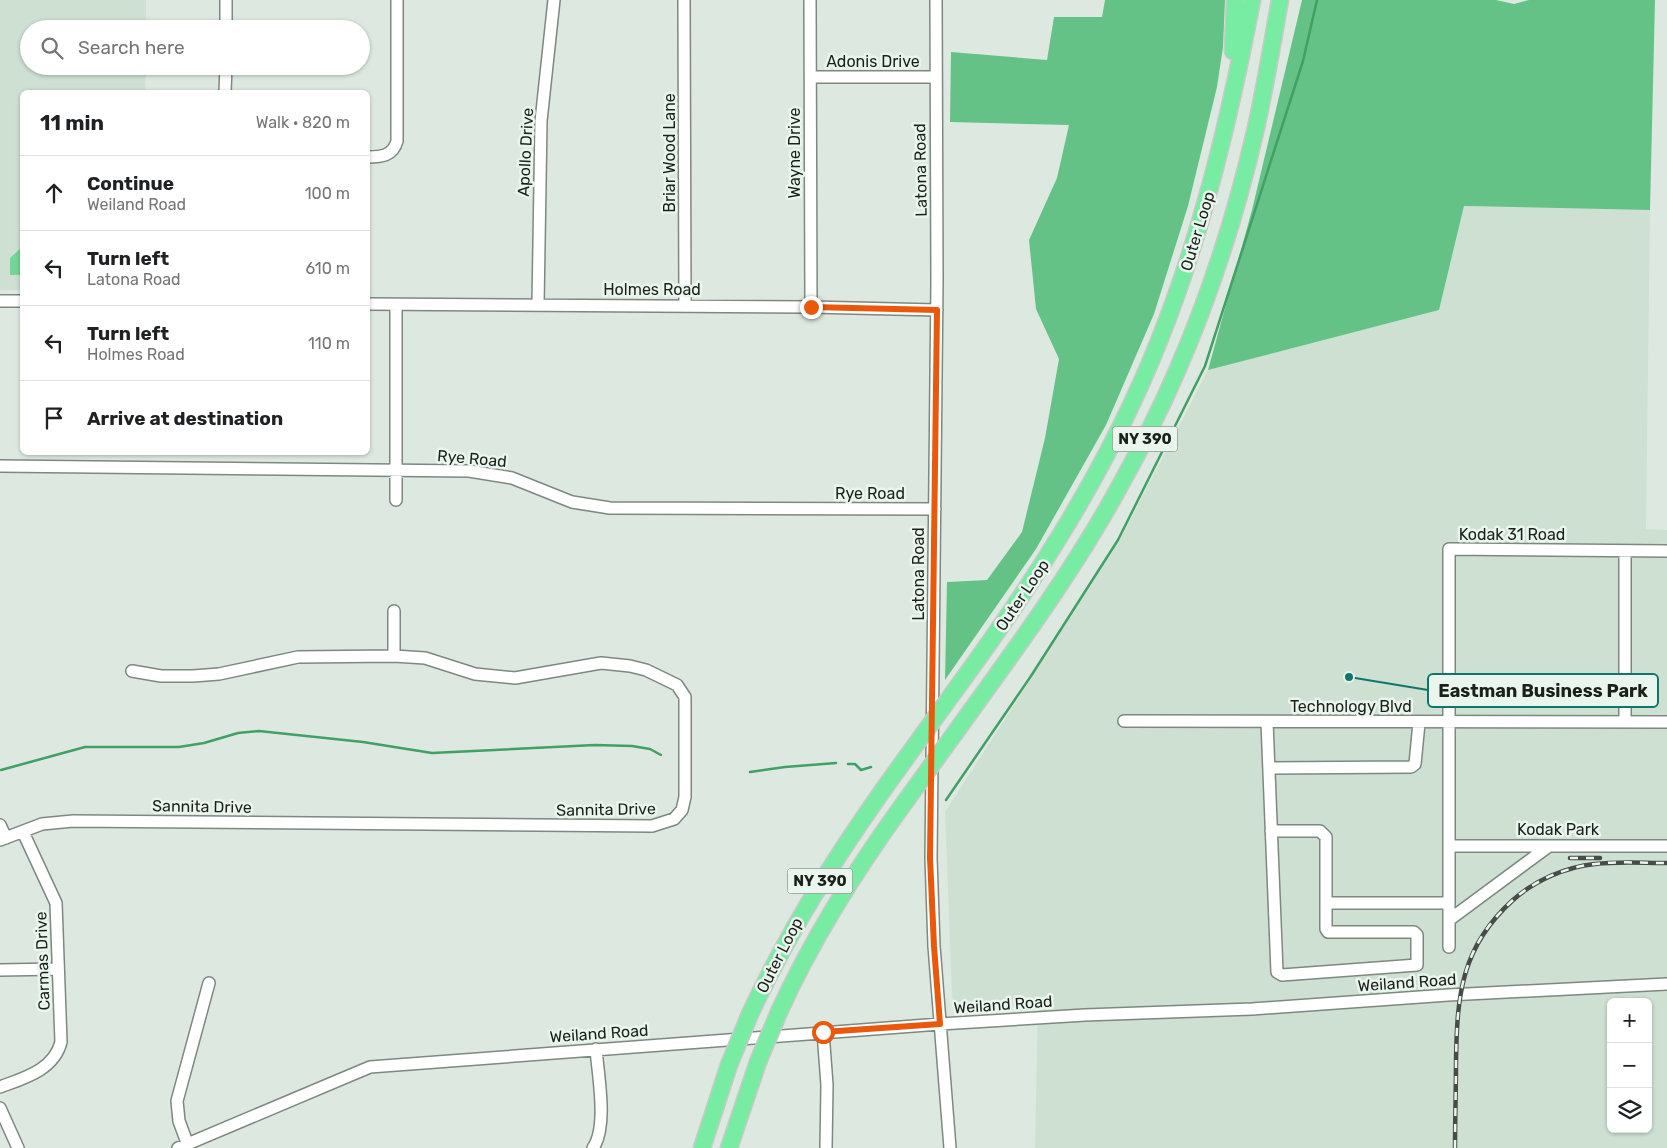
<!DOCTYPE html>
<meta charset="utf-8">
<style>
body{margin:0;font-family:Rubik,sans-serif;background:#f6f6f6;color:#202124}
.controls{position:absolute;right:15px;bottom:15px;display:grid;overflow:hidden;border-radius:8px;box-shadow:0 1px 4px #0004}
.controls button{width:45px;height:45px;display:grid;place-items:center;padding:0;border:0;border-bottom:1px solid #e0e0e0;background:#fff;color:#202124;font:25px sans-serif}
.stop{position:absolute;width:15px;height:15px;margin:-11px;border:4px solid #ea580c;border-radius:50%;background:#fff}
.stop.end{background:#ea580c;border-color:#fff;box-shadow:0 1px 5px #0008}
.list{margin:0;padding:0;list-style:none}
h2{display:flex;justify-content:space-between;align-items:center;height:65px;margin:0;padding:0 20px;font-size:21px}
h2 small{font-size:16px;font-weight:400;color:#757577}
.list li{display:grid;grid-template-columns:32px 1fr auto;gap:15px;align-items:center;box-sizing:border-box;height:75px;padding:0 20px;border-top:1px solid #e0e0e0}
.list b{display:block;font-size:19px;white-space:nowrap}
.list p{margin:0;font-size:16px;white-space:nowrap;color:#757577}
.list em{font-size:16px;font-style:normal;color:#757577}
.icon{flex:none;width:28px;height:28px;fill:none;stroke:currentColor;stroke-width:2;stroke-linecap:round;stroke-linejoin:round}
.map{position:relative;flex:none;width:1667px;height:1148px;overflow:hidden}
.search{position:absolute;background:#fff;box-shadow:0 1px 4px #0004;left:20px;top:20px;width:350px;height:55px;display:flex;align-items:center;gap:12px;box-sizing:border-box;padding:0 18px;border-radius:28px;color:#757577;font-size:19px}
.panel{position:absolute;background:#fff;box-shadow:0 1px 4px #0004;left:20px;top:90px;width:350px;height:365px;border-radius:8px}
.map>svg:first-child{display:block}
.built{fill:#cde0d2;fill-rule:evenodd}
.green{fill:#77d597}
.forest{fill:#64c286}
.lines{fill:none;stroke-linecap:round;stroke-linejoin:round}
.stream{stroke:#40a065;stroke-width:2.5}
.minor-casing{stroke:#7d8880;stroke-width:14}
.highway-casing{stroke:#c9c9c9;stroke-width:19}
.minor{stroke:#fff;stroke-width:11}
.highway{stroke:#77eca2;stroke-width:16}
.rail-casing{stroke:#474c48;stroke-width:4.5}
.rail{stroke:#eaf6ed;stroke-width:2.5;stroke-dasharray:8;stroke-linecap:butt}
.highway-bridge-casing{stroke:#c9c9c9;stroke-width:19;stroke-linecap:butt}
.highway-bridge{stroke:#77eca2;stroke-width:16}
.route{stroke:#ea580c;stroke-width:6}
.labels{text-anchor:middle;stroke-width:5;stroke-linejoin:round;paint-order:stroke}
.shield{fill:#eaf6ed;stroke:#5a605b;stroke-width:1}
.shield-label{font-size:15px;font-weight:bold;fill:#1c201d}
.street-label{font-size:16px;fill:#1c201d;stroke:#eaf6ed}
.leader{fill:none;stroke:#0f766e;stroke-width:2}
.callout-dot{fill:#0f766e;stroke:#eaf6ed;stroke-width:2}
.callout{fill:#eaf6ed;stroke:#0f766e;stroke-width:2}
.callout-label{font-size:18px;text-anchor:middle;font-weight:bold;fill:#1c201d}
</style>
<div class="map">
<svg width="1667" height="1148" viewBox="0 0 1667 1148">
<rect width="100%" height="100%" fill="#dde9e0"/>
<path class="built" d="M0 0H146V29H29V66H146L145 92H22V290H0Z
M1464 206 1650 210 1646 529 1667 530V1148H1035L1038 1006 969 1008 955 1003 952 996 945 812 1119 542 1208 370 1439 310ZM1611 1002H1648V1129H1611Z"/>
<path class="green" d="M22 247V275H10V258Z"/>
<path class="forest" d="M1105 0H1225L1223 47 1217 87 1188 206 1154 314 1106 425 1036 549 945 680 947 582 987 580 1022 532 1045 438 1059 359 1036 309 1029 240 1057 178 1069 125 950 122 951 52 1047 60 1054 17H1102Z
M1302 0H1496L1514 4 1529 0H1655L1650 210 1464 206 1439 310 1208 370 1252 210Z"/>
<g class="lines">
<path class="stream" d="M848 764H855L861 770 871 767
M1 770 85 747H179L204 743 238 733 259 731 363 742 432 753 595 745 632 746 650 749 661 755
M750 772 785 767 836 763
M946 800 1031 676 1118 540 1205 366 1303 61 1317 0"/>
<defs>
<path id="minor" d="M684 0 685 306
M810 0 811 307
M936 0 937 281 931 858 934 946 950 1148
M226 29V0
M811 77H935
M225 92 226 66
M368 157C381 157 393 156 397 141V0
M0 301H22
M368 304 811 307 937 310
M538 305 541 121 554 0
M0 466 469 471 512 478 572 502 610 508 935 509
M396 500V305
M1625 551V722
M394 656V611
M1124 721 1667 722
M1267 722 1277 972 1282 975 1417 965V935L1414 932H1328L1326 929V837L1320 831H1271
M1269 768 1411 767 1415 764 1419 723
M0 825 6 838
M0 840 42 824 73 821 652 826 674 819 682 810 685 797V697L677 685 646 670 630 666 601 663 515 678 475 674 425 658 394 656 298 657 219 674 193 676H161L132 671
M1449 846H1667
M1326 903H1449
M1449 920 1549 846
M1449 947V549L1667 551
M0 970 58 969
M823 1032 827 1085 826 1148
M0 1087C24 1078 54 1070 61 1042L56 903 23 832
M0 1108 18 1148
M178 1148 370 1067 940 1024 1085 1015 1252 1009 1448 995 1667 984
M189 1148 179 1121 177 1101 209 983
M593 1148C608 1127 598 1075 596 1049"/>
<path id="highway" d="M1233 51 1235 0
M956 689C1036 580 1109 467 1159 341 1203 231 1230 116 1252 0
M955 733C1014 651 1074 571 1122 482 1183 373 1227 254 1255 132 1265 89 1272 44 1280 0
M779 1012C813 937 857 868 905 802
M750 1014C794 920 845 842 906 758
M702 1148 729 1065
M729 1148 758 1062"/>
</defs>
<use href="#minor" class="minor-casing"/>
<use href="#highway" class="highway-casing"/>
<use href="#minor" class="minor"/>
<use href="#highway" class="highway"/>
<defs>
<path id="rail" d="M1570 858H1600
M1455 1148C1455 1119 1456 1090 1456 1061 1457 995 1461 947 1513 900 1535 880 1566 867 1595 864 1619 861 1643 863 1667 863"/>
</defs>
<use href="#rail" class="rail-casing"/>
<use href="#rail" class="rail"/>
<defs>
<path id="highway-bridge" d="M906 758 956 689
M905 802 955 733
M758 1062 779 1012
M729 1065 750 1014"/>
</defs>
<use href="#highway-bridge" class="highway-bridge-casing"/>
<use href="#highway-bridge" class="highway-bridge"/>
</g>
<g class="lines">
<path class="route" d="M811 307 937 310 930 858 934 946 940 1024 823 1032"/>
</g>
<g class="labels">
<g class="shield">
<rect x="1112.5" y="426.5" width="65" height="25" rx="4"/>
<rect x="787.5" y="868.5" width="65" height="25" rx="4"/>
</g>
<g class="shield-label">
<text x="1145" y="444">NY 390</text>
<text x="820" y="886">NY 390</text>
</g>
<g class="street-label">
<text x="873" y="67">Adonis Drive</text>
<text transform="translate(525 152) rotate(-87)" y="6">Apollo Drive</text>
<text transform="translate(669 153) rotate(-90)" y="6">Briar Wood Lane</text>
<text transform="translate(794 153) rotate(-90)" y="6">Wayne Drive</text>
<text transform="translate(920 170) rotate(-91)" y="6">Latona Road</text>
<text transform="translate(1197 231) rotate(-73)" y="6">Outer Loop</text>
<text x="652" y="295">Holmes Road</text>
<text transform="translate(472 458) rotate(5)" y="6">Rye Road</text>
<text x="870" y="499">Rye Road</text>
<text x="1512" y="540">Kodak 31 Road</text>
<text transform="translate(918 574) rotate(-90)" y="6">Latona Road</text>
<text transform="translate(1022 595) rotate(-56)" y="6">Outer Loop</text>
<text x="1351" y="712">Technology Blvd</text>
<text transform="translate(202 806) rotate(1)" y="6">Sannita Drive</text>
<text transform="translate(606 809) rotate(-1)" y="6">Sannita Drive</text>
<text x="1558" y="835">Kodak Park</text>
<text transform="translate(779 955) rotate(-63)" y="6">Outer Loop</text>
<text transform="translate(42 961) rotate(-92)" y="6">Carmas Drive</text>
<text transform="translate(1407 982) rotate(-4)" y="6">Weiland Road</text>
<text transform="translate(1003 1004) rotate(-4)" y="6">Weiland Road</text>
<text transform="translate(599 1033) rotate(-4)" y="6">Weiland Road</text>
</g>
</g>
<path class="leader" d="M1349 677L1428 690"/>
<circle class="callout-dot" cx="1349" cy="677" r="5"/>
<rect class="callout" x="1428" y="674" width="230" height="33" rx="5"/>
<g class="callout-label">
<text x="1543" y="697">Eastman Business Park</text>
</g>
</svg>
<div class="controls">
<button>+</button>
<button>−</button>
<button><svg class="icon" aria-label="layers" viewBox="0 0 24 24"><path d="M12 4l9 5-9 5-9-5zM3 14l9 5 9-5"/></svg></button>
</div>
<div class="stop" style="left:823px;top:1032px"></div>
<div class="stop end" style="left:811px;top:307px"></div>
<div class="search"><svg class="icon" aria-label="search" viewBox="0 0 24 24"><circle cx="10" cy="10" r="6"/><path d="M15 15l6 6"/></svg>Search here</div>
<section class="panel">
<h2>11 min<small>Walk · 820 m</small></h2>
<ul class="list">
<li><svg class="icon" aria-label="ahead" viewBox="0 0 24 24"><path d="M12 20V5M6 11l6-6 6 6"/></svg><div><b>Continue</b><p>Weiland Road</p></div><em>100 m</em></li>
<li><svg class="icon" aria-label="left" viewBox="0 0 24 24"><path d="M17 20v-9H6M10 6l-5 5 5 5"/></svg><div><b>Turn left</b><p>Latona Road</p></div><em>610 m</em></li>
<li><svg class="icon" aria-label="left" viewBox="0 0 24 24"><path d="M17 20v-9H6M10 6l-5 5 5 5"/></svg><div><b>Turn left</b><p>Holmes Road</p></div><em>110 m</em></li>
<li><svg class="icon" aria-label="arrive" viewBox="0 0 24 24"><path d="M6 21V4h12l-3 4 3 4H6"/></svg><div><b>Arrive at destination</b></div></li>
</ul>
</section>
</div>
